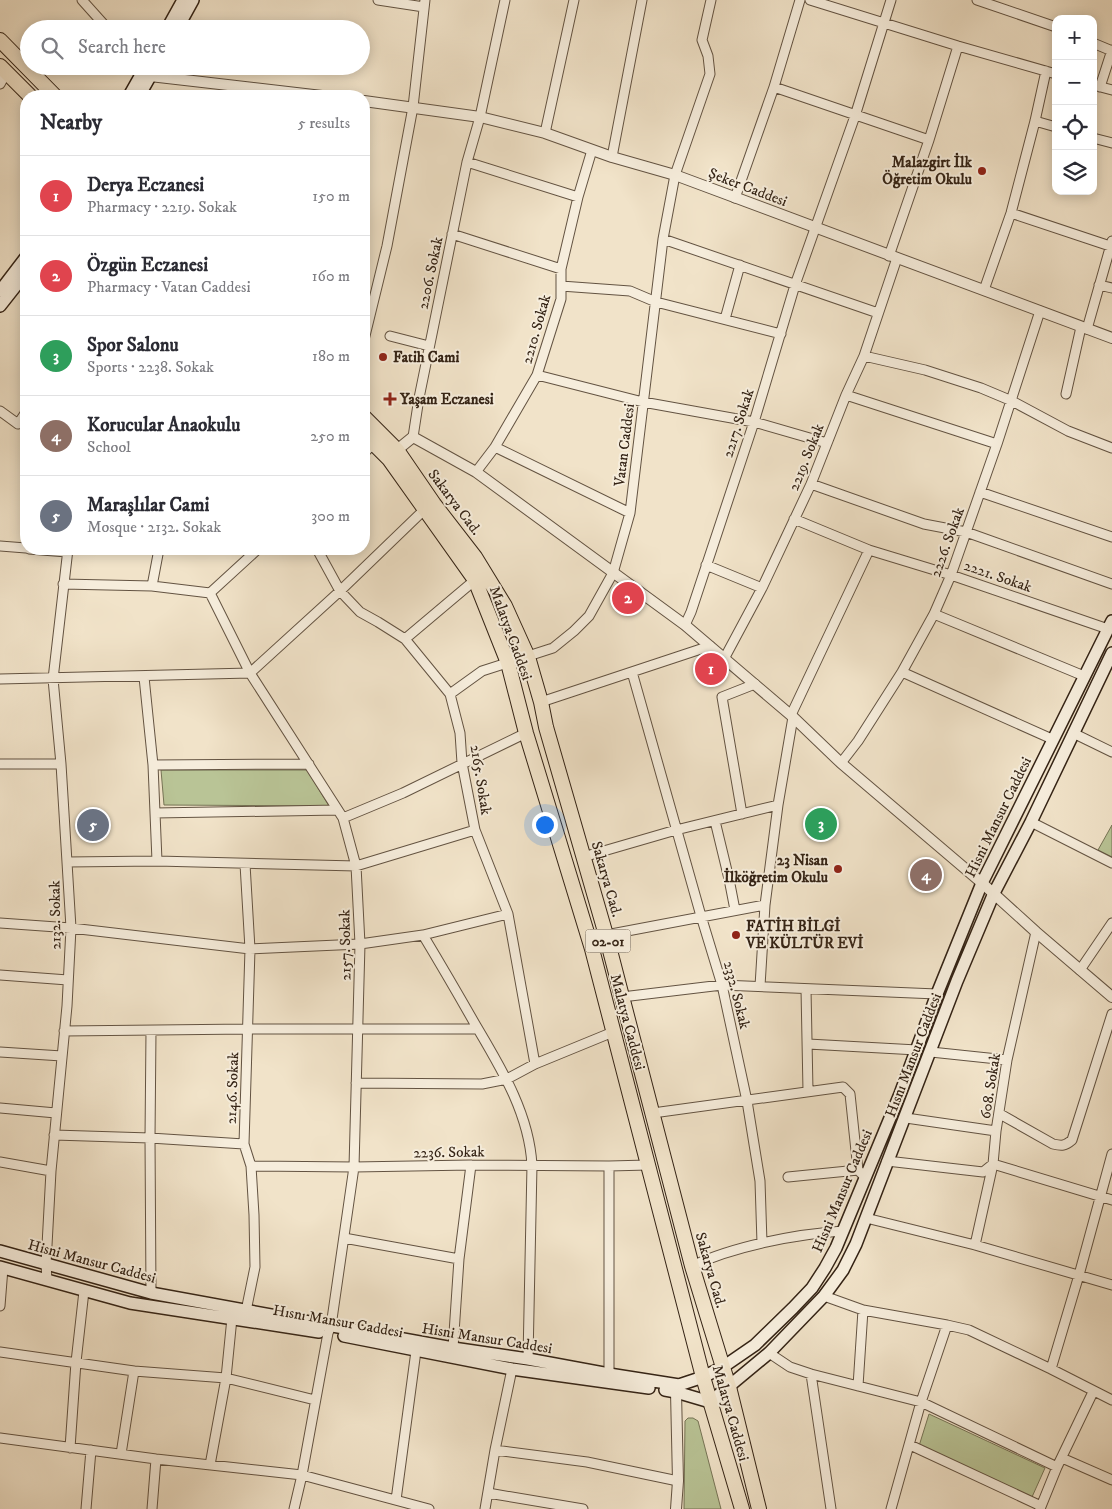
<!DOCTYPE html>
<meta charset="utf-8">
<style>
body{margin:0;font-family:"IM FELL DW Pica",serif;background:#f2f2f3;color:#2b2b33}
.controls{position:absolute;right:15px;top:15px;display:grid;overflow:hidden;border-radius:10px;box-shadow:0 2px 12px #0003}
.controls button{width:45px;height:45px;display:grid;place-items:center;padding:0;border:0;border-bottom:1px solid #e1e1e2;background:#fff;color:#2b2b33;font:25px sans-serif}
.you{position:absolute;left:544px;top:824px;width:18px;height:18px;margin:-12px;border:4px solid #fff;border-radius:50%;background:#1a73e8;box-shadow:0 0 0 8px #1a73e833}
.badge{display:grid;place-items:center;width:32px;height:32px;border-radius:50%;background:#8f2418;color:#fff;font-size:16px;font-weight:700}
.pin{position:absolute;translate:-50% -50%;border:2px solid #fff;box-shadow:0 1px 5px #0006}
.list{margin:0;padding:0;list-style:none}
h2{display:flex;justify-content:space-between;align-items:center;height:65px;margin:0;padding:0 20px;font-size:21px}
h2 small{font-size:16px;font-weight:400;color:#7c7c81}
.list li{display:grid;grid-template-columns:32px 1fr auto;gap:15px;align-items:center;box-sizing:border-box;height:80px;padding:0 20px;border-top:1px solid #e1e1e2}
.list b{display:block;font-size:19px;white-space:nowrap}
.list p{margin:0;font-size:16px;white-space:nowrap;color:#7c7c81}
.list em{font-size:16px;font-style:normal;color:#7c7c81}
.icon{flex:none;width:28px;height:28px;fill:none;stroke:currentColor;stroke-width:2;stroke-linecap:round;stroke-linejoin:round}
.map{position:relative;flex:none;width:1112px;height:1509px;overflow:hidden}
.search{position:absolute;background:#fff;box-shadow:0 2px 12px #0003;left:20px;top:20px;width:350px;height:55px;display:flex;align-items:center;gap:12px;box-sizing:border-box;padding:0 18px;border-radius:28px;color:#7c7c81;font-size:19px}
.panel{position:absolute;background:#fff;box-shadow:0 2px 12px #0003;left:20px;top:90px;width:350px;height:465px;border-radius:20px}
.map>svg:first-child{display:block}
.green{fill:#b9c496;stroke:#767456}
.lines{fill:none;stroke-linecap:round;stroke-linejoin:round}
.minor-casing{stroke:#635342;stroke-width:11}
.tertiary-casing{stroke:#635342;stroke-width:12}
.secondary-casing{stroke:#342315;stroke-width:14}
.primary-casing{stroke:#342315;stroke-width:16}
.minor{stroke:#f6eddc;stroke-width:9}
.tertiary{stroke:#f6eddc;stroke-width:10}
.secondary{stroke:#f6eddc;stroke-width:11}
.primary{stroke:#f1e3c9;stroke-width:14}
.poi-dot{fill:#8f2418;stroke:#f6eddc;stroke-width:2}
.labels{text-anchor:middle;stroke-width:4;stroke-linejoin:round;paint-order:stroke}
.shield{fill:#f6eddc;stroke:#6e6051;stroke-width:1}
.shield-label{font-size:14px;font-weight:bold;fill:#342315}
.poi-label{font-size:15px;font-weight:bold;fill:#342315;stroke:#f6eddc;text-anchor:start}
.street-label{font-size:15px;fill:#342315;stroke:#f6eddc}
</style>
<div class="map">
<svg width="1112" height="1509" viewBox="0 0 1112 1509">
<rect width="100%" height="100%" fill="#f1e3c9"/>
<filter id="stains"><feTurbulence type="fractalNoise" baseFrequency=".004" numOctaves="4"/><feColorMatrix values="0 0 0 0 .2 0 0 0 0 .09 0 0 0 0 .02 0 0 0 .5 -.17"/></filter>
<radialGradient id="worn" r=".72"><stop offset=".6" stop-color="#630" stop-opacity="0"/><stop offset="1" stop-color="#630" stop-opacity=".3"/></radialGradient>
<path class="green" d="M161 770H307L329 806 164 805Z
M1112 825V857L1098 850Z
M929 1414 1045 1468 1032 1497 919 1446Z
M688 1418H693L698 1421 721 1509H684L685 1421Z"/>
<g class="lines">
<defs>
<path id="minor" d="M82 0 108 29
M378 0 424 7
M810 0 958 46 1056 74
M977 0 1056 27
M1093 43 1112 51
M0 84 6 73
M1093 85 1112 90
M774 87 929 140
M1100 87 1112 50
M1035 121 1056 127
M545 133 574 0
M1093 138 1112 143
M612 157 642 0
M467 162 578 197
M735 198 774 87 800 0
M1011 213 1110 246
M452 234 561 269
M663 239 878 313
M889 256 929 140 958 46
M1099 285 1112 288
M561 286 630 291 656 302 781 334
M984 290 1011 213 1035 121 1046 71
M725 319 740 265
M1087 329 1112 241
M390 336 429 346
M364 340 387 246 413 107 425 0
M864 356 925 370 981 388 1012 401 1068 431 1112 448
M537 375 643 402 754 422 827 443
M1066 394 1081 327
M846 395 997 444
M0 411 18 424 26 412
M413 437 419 398 467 162 480 117 505 0
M495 447 630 513
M364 453 373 444
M476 472 495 447 537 375 561 299V269L578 197 592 150
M811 484 924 524 966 532 1112 584
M980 492 1112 537
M794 519 869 550 951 575 1108 629
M0 546 26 548
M29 549 67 552
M317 549 340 591 360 612 378 622 405 639 450 694 460 733 462 763 475 830 508 914 535 1064
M706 565 762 588
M63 584 152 586 210 593 258 549
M152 586 159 549
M210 593 250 673 343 818 356 866 360 944 354 1167 331 1326 328 1333 302 1475 294 1509
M934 614 1084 676
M685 625 691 612 754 422 795 285 855 116 891 0
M405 639 475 580
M724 659 762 588 811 484 846 395 864 356 897 258
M632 672 701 916 722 985 747 1101 760 1181 762 1243
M902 672 1052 739
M144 677 153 765 157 861
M0 679 250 673 340 591 425 509
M450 694 482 671 553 648 574 631 589 616 613 573 630 513 663 239 675 175 710 74 708 56 702 40 711 0
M541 702 710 646
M791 715 869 550
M1073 733 1112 752
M841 763 858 741 902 672 934 614 951 575 997 444 1040 311
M0 764H61
M153 765 309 764
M155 813 338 810
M742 814 722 697 755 684
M343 818 403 793 526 733
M715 821 729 879 735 910
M1031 822 1112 863
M583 857 676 830 778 805
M67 862 157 861 356 866 475 830
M245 864 250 949 244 1144 251 1166 254 1215 255 1267 246 1311
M0 923 71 928 250 949 360 944 423 935 508 914
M423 935C441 965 458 994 475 1024 501 1068 529 1113 532 1165L528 1359
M606 935 765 905
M1080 970 1112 923
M0 975 68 980
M760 986 765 905 778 805 793 717
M806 989 808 1091
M622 997 722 985 937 994
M64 1031 248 1029H478
M808 1044 917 1050
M0 1052 62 1056
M931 1052 1007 1060
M356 1083 482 1084 507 1079 535 1064 613 1032
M0 1108 56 1113
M653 1113 843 1087 850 1094 858 1170 865 1177
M1000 1114 1053 1144C1062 1146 1065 1146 1072 1140L1112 1014
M906 1118 996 1131
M54 1135 150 1138 244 1144
M887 1161 983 1172 993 1164 1112 1200
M0 1162 51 1171
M251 1166 354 1167 471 1165 609 1166 648 1165
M609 1166V1374
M788 1177 858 1170
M866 1218 975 1245 1112 1285
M344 1238 459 1259
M975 1245 993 1164 996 1131 1007 1060 1036 932
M692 1266C734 1246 797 1234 843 1231
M47 1280 46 1264 51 1171 67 1006 71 928 61 764 53 679 68 549
M151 1293 150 1138 151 1031
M824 1296 863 1310 947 1325 969 1330 1051 1369 1112 1400
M0 1306 3 1268
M453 1348 459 1259 471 1165
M0 1352 134 1371 226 1378 315 1400
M769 1353 790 1367 811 1374 921 1402 1057 1467
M1051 1369 1079 1275 1112 1154
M811 1374 831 1509
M858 1386 863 1310
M0 1438 156 1459 302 1475 429 1509
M910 1445 1041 1506
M70 1448 76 1362 84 1291
M495 1450 587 1462 678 1481
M121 1454 134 1371
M1062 1458 1112 1480
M210 1465 226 1378 232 1318
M488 1493 583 1509
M396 1500 416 1351
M86 1509 91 1450
M152 1509 156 1459
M485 1509 495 1450 512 1369
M891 1509 921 1402 947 1325
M1040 1509 1057 1467 1093 1392"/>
<path id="tertiary" d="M150 76 322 96
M364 101 480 117 545 133 612 157 675 175 1112 338
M397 450 413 437 476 472 685 625 793 717 841 763 982 883 1036 932 1112 997
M676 1392 678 1481 676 1509"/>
<path id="secondary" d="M167 29 183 0
M177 29 193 0
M129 96 146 66
M139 96 156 66
M0 291 26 257
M0 306 26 273
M0 1251 151 1293 453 1348 528 1359 609 1374 679 1385 703 1377 723 1367 755 1345 793 1308 812 1288 825 1268 836 1248 900 1094 937 994 982 883 1112 621
M0 1267 130 1303 319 1332
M344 1336 512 1369 649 1388
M665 1390 676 1392 710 1402 769 1353 824 1296 843 1270 856 1244 957 981 994 893 1031 822 1112 653"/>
<path id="primary" d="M0 40 55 96
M0 66 30 96
M364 417 397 450 434 504 475 557 505 606 528 657 541 702 546 727 606 935 692 1266 729 1387 759 1509
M364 434 389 459 475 580 508 663 526 733 592 949 703 1377 742 1509"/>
</defs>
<use href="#minor" class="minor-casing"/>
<use href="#tertiary" class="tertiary-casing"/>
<use href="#secondary" class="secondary-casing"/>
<use href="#primary" class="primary-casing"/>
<use href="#minor" class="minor"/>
<use href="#tertiary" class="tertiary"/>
<use href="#secondary" class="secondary"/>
<use href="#primary" class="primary"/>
</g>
<g class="poi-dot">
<circle cx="982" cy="171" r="5"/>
<circle cx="383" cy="357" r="5"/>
<path d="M387.5 391.5h5v5h5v5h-5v5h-5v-5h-5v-5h5z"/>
<circle cx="838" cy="869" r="5"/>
<circle cx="736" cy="935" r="5"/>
</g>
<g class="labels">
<rect class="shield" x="585.5" y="929.5" width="45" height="23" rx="4"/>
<g class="shield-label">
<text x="608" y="946">02-01</text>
</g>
<g class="poi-label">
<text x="972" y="167" text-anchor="end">Malazgirt İlk<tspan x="972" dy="17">Öğretim Okulu</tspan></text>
<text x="393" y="362">Fatih Cami</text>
<text x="400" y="404">Yaşam Eczanesi</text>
<text x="828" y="865" text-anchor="end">23 Nisan<tspan x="828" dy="17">İlköğretim Okulu</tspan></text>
<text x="746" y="931">FATİH BİLGİ<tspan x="746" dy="17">VE KÜLTÜR EVİ</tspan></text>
</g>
<g class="street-label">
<text transform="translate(748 187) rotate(21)" y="5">Şeker Caddesi</text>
<text transform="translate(430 273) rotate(-78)" y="5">2206. Sokak</text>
<text transform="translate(536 329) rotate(-74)" y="5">2210. Sokak</text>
<text transform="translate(738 423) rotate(-72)" y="5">2217. Sokak</text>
<text transform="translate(624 445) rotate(-83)" y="5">Vatan Caddesi</text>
<text transform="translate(806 457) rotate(-68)" y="5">2219. Sokak</text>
<text transform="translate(455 502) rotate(53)" y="5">Sakarya Cad.</text>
<text transform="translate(947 542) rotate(-70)" y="5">2226. Sokak</text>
<text transform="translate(998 576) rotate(19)" y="5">2221. Sokak</text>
<text transform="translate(511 633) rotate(70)" y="5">Malatya Caddesi</text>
<text transform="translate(481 780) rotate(81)" y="5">2165. Sokak</text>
<text transform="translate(998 817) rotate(-64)" y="5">Hisni Mansur Caddesi</text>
<text transform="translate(607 879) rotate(74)" y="5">Sakarya Cad.</text>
<text transform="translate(55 915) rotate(-91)" y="5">2132. Sokak</text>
<text transform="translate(345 945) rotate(-91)" y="5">2157. Sokak</text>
<text transform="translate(737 995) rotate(76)" y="5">2332. Sokak</text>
<text transform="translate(628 1022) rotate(75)" y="5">Malatya Caddesi</text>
<text transform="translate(913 1055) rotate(-69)" y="5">Hısnı Mansur Caddesi</text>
<text transform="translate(990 1086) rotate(-81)" y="5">608. Sokak</text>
<text transform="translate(232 1088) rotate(-88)" y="5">2146. Sokak</text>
<text transform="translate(449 1152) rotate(-1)" y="5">2236. Sokak</text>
<text transform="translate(842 1191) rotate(-67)" y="5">Hisni Mansur Caddesi</text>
<text transform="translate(92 1261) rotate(15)" y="5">Hisni Mansur Caddesi</text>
<text transform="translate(711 1270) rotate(74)" y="5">Sakarya Cad.</text>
<text transform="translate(338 1321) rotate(10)" y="5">Hısnı Mansur Caddesi</text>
<text transform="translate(487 1338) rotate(9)" y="5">Hisni Mansur Caddesi</text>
<text transform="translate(731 1413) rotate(74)" y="5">Malatya Caddesi</text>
</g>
</g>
<rect width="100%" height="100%" filter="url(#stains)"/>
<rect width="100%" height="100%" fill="url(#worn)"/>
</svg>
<div class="controls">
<button>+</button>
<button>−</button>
<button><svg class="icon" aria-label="locate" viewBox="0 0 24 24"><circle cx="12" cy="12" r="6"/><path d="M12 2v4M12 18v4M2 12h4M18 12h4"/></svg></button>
<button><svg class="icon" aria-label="layers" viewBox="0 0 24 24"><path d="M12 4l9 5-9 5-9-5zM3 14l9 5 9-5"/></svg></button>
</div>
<div class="you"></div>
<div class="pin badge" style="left:711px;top:669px;background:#e0444e">1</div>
<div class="pin badge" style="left:628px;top:598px;background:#e0444e">2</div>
<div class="pin badge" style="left:821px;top:824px;background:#2e9e5b">3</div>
<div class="pin badge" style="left:926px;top:875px;background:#8d6e63">4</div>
<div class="pin badge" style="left:93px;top:825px;background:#6b7280">5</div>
<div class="search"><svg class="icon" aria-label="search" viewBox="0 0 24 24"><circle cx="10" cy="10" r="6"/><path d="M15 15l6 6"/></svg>Search here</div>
<section class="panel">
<h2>Nearby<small>5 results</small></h2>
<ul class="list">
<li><span class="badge" style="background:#e0444e">1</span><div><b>Derya Eczanesi</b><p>Pharmacy · 2219. Sokak</p></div><em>150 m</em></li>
<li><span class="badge" style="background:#e0444e">2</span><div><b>Özgün Eczanesi</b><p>Pharmacy · Vatan Caddesi</p></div><em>160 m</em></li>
<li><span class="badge" style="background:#2e9e5b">3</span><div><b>Spor Salonu</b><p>Sports · 2238. Sokak</p></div><em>180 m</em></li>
<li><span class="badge" style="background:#8d6e63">4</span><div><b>Korucular Anaokulu</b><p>School</p></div><em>250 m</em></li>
<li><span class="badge" style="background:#6b7280">5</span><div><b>Maraşlılar Cami</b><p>Mosque · 2132. Sokak</p></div><em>300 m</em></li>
</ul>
</section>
</div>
